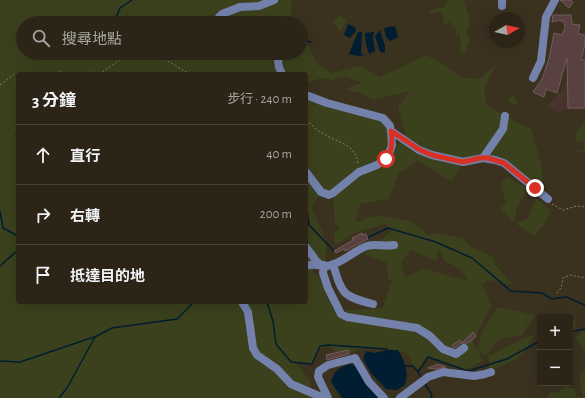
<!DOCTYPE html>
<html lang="zh-TW">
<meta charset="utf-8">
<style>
body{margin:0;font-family:"Alegreya Sans","Noto Sans TC",sans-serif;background:#383124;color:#f1f3f6}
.controls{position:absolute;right:12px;bottom:12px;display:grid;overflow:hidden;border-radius:4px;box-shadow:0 4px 16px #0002}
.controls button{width:36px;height:36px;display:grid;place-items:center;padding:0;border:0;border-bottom:1px solid #484236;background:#2c2517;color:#f1f3f6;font:20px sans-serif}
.compass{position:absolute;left:489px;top:12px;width:36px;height:36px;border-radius:50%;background:#2c2517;box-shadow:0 4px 16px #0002;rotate:81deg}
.stop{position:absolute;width:12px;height:12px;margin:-9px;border:3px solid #d93025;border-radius:50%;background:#fff}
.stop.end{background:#d93025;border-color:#fff;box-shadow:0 1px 4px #0008}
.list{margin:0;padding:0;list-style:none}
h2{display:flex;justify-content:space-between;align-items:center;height:52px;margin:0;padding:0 16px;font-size:17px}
h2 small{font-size:13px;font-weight:400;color:#a6a5a1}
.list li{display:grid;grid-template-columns:26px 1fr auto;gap:12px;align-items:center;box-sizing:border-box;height:60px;padding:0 16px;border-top:1px solid #484236}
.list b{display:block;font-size:15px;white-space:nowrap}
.list em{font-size:13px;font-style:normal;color:#a6a5a1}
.icon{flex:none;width:22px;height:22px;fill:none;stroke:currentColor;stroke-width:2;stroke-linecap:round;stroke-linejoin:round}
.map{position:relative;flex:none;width:585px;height:398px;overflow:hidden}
.search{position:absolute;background:#2c2517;box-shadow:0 4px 16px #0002;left:16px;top:16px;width:292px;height:44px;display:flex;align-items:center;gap:10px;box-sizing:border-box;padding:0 14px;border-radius:22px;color:#a6a5a1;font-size:15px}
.panel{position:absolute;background:#2c2517;box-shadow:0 4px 16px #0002;left:16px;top:72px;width:292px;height:232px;border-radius:4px}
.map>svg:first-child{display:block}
.industrial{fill:#47352d}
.green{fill:#3b411d;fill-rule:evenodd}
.water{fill:#011d31}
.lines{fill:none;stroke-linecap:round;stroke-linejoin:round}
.stream{stroke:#011d31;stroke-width:1.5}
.building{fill:#584140;stroke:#735b5a}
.path{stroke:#867f70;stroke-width:1;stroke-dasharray:2 2;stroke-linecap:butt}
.minor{stroke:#7381ab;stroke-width:8}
.route{stroke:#d93025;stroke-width:5}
</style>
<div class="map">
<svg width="585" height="398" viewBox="0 0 585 398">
<rect width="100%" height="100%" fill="#3a311f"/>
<path class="industrial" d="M585 31V109L563 110 560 114 547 107 563 89 567 78 573 51 581 35Z"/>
<path class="green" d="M0 0H291V16L284 23H23V53H301V43L308 45 318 65 332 73 361 66 380 77 427 55 464 78 479 79 495 66 484 89 487 105 519 124 531 128 541 164 543 180 535 188 495 160 463 162 451 181 418 161 398 174 389 199 360 204 355 223 370 217 383 216 412 222 428 235 436 233 463 238 470 246 494 258 495 264 513 285 488 280 481 285 483 286 491 306 473 342 483 361 465 370 428 357 419 369 413 366 407 353 387 349 362 348 340 357 329 345 319 349 312 364 295 362 310 380 311 394 314 395 312 398H0ZM18 74H306V83L321 78 332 80 345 77 362 82 345 89 361 93 373 100 410 91 398 107 405 134 397 145 392 125 375 111 315 100 306 90V302H18ZM393 153 395 160 381 168 378 161ZM358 168 366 173 350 185 347 177ZM321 192 333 193 335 223 341 228 334 232 335 245 357 232 386 224 392 231 364 254 387 263 388 279 393 281 391 282 383 308 334 311 325 282 312 271 324 265 327 249 322 231 312 207ZM439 248 444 261 455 266 465 274 467 281 425 269 405 277 401 262 411 250 436 261Z
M448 0H464C467 13 473 20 466 33L470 40 466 51 462 53 459 51 461 43 459 33 456 34 457 28H454L450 22 446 25 444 23 442 13 435 12 430 15V11L438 8 444 7Z
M338 16H340L347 20 340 32 333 23Z
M514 94 518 103 511 106 508 100Z
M585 121V151L582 152 572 151 584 150V140L575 142 577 131Z
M506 177 527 188 526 194 518 205 514 222 500 208 506 203 501 184Z
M536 198 551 210 544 225 534 236 515 223 528 219Z
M498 307 535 315 522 335 499 339 486 356 477 349 483 330Z
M570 319 576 320 574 333 570 334Z
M583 329 585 332V350L576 339Z
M534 334C528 358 509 362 489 372V356L506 347Z
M585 370V398H583L579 375Z
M566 387 575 389 576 397 580 396 582 398H546L551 391 555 394Z"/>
<path class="water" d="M348 24 356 28 355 32 350 38 344 35Z
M395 26 398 37 390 41 386 37 384 28Z
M380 30 385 46V53L380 52 375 36Z
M358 32H362L361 53 364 55 359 56 349 54Z
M374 32 373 37 375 51 369 54 366 44 365 33Z
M388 350H398C405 362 409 372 405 385L397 390 386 389 371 373 363 359 366 351 374 353Z
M350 364 357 367 380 398H342L331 382C335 370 338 368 350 364Z"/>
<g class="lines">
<path class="stream" d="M114 23 120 8 132 0
M301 39 311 42
M16 135H18
M306 202 309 225 334 251
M0 211 3 228 18 236
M367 238 388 228 436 242 472 258 511 291 542 293 552 299 566 297 585 305
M0 266 18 250
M267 302 273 321 276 344 291 362 312 364 320 346 329 345 387 349 388 351
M570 332 585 329
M0 361 20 362 94 337
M405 366H413L418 372
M422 379 418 372 428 357 468 371 507 359 540 341
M425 384 432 395 431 398
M59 398 67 388 95 337 112 328 177 319 194 302"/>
</g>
<path class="building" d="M560 0H570L573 2 569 8Z
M553 15H571L572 24 580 25 578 33 585 36V44L581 60H585V108H568L567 58 557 93 546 89 544 97 533 92 542 79 549 59 554 33 562 35 565 28 564 21H561V20L552 22Z
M362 233V235L366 234 368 239 345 251 344 249 336 253 334 251 353 240 352 238Z
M473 332 476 336 470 342 467 343H461L455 348 453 347 452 345 460 340 462 343Z
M348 350 349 354 327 360 326 355Z
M438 364 446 367 435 369 428 368Z"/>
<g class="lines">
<path class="path" d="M154 53 188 73 194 74
M39 74 60 72 74 74
M87 74 93 72 101 73 127 55 138 53
M0 85 14 74H23
M306 120C312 125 317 131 324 134 338 143 356 144 358 164
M552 204 563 210 577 206 585 207
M557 293 561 288 563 278 570 275 585 278"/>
<path class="minor" d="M502 0V6
M218 23 219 17 222 14 240 7 259 6 274 0
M277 53 279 67 282 74
M533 78 541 61 546 17 555 0
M306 95 327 103 383 118 390 126 391 131 392 145 388 156 386 159 377 165 359 172 333 193 329 195 321 192 306 172
M391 131 419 150 432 155 463 162 483 158 495 160 504 163 548 199
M483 158 503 129 505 116
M306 247 317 262 321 265
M333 264C342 294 342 296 373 304
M324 265 323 273 328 288 341 314 347 317 417 328 430 336 443 349 456 354 464 348
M306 266C313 263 320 266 327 266 342 264 353 251 367 246 376 243 385 247 394 245
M242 302 248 312 253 348 257 355 277 369 291 384 319 396 320 398
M328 398 318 377 319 371 328 365 355 358 369 382 384 398
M400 398 428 377 443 372 474 376 485 374 491 372"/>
</g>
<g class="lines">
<path class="route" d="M386 159C392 151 393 141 391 131L420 150 432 155 463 162 480 158H488L504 163 535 188"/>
</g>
</svg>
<div class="controls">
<button>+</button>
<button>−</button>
</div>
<svg class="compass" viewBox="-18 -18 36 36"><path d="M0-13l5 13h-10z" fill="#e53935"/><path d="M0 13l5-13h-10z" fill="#a6a5a1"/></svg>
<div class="stop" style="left:386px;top:159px"></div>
<div class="stop end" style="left:535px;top:188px"></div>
<div class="search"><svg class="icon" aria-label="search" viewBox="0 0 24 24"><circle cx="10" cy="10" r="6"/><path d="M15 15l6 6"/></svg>搜尋地點</div>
<section class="panel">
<h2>3 分鐘<small>步行 · 240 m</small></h2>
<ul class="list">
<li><svg class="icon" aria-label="ahead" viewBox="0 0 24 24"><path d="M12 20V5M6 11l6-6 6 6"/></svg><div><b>直行</b></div><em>40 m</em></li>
<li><svg class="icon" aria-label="right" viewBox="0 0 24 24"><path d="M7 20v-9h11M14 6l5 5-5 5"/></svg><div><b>右轉</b></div><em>200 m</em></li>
<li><svg class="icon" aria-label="arrive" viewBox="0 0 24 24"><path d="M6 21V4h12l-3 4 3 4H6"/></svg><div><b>抵達目的地</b></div></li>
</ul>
</section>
</div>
